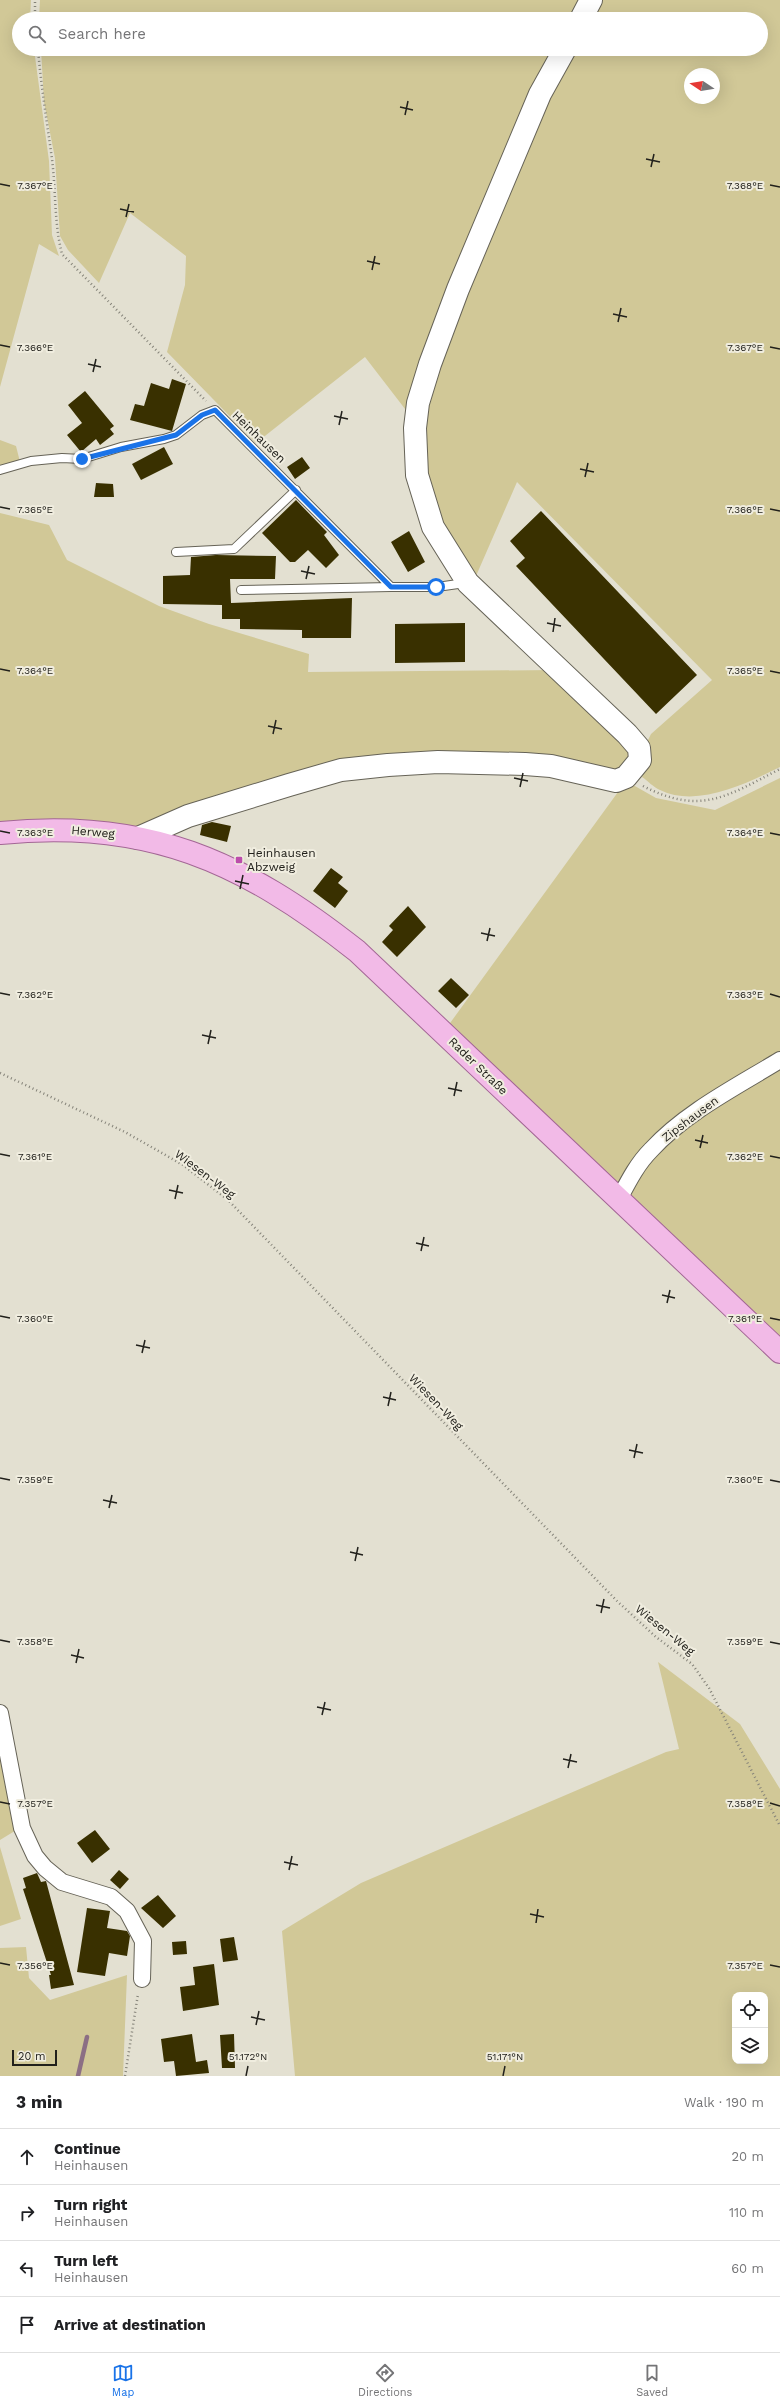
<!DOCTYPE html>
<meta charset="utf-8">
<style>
body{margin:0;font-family:"Work Sans",sans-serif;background:#f6f6f6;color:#202124}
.controls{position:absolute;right:12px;bottom:12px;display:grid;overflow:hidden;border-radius:8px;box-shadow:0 4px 16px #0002}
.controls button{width:36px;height:36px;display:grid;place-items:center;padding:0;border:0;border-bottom:1px solid #e0e0e0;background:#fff;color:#202124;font:20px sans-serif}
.compass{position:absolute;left:684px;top:68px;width:36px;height:36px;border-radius:50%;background:#fff;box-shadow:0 4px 16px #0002;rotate:282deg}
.scale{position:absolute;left:12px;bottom:10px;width:45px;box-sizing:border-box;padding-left:4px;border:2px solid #21201b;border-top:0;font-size:11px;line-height:14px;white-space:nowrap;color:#21201b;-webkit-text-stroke:3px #f0eddf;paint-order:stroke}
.stop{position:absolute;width:12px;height:12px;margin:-9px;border:3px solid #1a73e8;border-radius:50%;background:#fff}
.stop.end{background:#1a73e8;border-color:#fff;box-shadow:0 1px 4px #0008}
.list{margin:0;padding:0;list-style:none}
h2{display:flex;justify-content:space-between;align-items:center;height:52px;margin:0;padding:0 16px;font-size:17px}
h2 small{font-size:13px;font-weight:400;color:#757577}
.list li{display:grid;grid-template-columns:26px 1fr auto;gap:12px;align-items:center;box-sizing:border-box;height:56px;padding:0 16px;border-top:1px solid #e0e0e0}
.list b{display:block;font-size:15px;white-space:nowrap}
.list p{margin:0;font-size:13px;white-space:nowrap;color:#757577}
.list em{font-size:13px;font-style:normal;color:#757577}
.icon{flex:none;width:22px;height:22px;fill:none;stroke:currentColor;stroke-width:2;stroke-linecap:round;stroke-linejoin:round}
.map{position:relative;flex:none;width:780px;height:2076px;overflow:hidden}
.search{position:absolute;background:#fff;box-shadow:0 4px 16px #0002;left:12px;right:12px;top:12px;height:44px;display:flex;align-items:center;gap:10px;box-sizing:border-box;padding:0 14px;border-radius:22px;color:#757577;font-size:15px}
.sheet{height:276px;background:#fff}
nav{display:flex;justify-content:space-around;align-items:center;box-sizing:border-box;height:56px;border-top:1px solid #e0e0e0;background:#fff;font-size:11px;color:#757577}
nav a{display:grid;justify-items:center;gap:2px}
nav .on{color:#1a73e8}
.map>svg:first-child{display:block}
.green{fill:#d1c897;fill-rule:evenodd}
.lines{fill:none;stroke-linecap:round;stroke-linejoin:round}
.stream{stroke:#8c6f84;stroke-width:4.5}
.building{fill:#393000}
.lane-casing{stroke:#666357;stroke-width:10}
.street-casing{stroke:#666357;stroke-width:18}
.secondary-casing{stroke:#666357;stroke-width:24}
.primary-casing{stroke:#a36695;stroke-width:24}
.path{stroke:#858379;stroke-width:2.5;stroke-dasharray:1 3;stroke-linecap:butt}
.lane{stroke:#fff;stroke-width:8}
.street{stroke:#fff;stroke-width:16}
.secondary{stroke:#fff;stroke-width:22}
.primary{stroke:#f2bae7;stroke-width:22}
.route{stroke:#1a73e8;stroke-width:5}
.ticks{fill:none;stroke:#21201b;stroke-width:1.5}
.poi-dot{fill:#bc4dab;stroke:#f0eddf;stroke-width:1.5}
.labels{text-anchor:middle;stroke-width:4;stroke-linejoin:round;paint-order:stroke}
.street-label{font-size:12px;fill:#21201b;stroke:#f0eddf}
.poi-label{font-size:12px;fill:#21201b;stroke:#f0eddf;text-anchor:start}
.ticks-label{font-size:10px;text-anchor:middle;fill:#21201b;stroke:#f0eddf;stroke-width:4;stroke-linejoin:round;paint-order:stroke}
</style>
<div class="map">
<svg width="780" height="2076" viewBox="0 0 780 2076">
<rect width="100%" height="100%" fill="#e3e0d1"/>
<path class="green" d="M0 0H31L30 19H19V49H34L49 161 52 235 59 256 39 244 0 387Z
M40 0H587L576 19H39Z
M598 0H780V767C746 784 697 808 660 790 653 787 648 781 642 777L646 761 644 748 651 734 712 680 517 482 476 576 427 500 421 403 570 49H761V19H587ZM690 74H714V98H690Z
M41 49H560L412 418 365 357 256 443 167 352 185 285 186 256 130 213 99 283 68 250 60 236 55 158 44 102Z
M0 440 16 446 20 462 0 469Z
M0 513 49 525 67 560 159 606 209 624 309 654 308 672 555 670 638 749 624 776 388 762 135 835 0 831Z
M780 778V1348L445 1030 626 781 656 798 715 810Z
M658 1662 740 1724 780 1789V2076H295L282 1931 361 1883 666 1752 679 1749ZM735 1995H765V2061H735Z
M0 1727 18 1829 0 1840Z
M0 1847 21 1919 0 1926Z
M26 1947 29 1978 50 2000 127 1975 123 2076H0V1948Z"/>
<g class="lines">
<path class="stream" d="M78 2076 87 2037"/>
</g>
<path class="building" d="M172 379 186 384 172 431 130 420 135 404 144 406 151 383 169 389Z
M85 391 114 426 110 429 114 434 100 445 96 439 81 452 67 435 82 423 68 405Z
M164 447 173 464 141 480 132 464Z
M302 457 310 468 295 479 287 467Z
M96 483 113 484 114 497H94Z
M296 500 327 532 324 535 339 555 326 568 308 550 295 562H290L262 533Z
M541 511 697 675 656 714 516 566 525 558 510 541Z
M409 531 425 562 408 572 391 542Z
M216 555 276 556 275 579H230L231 603 352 598 351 638H302V630L240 629V619H222V605L163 604V576L190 575 191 557Z
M465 623V662L395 663V624Z
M212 822 231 826 227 842 200 835 202 825Z
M331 868 343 877 338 883 348 891 335 908 313 891Z
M408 906 426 927 397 957 382 942 393 930 389 926Z
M451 978 469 995 456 1008 438 991Z
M95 1830 110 1849 92 1863 77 1843Z
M119 1870 129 1879 120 1889 110 1880Z
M37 1873 41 1882 46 1881 74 1985 51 1989 49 1975H51L23 1889 26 1888 23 1878Z
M158 1895 176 1916 163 1928 141 1908Z
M87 1908 110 1911 107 1928 127 1931 130 1936 127 1956 109 1953 105 1976 77 1972Z
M234 1937 238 1960 223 1962 220 1939Z
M186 1941 187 1954 173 1955 172 1942Z
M214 1964 219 2005 183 2011 180 1987 195 1985 193 1967Z
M192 2034 196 2062 207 2060 209 2073 176 2076 174 2061 164 2062 161 2039Z
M234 2034 235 2068H222L220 2035Z"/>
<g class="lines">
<defs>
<path id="lane" d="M0 470 31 461 62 458 82 459 121 447 164 439 176 435 202 415 215 410 391 587H437L465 583
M176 552 234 549 296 490
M241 590 391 587"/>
<path id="street" d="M619 1199C628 1182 637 1164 651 1150 686 1112 736 1087 780 1060
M0 1713 22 1828 35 1856 45 1868 62 1882 111 1897 127 1911 143 1941 142 1979"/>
<path id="secondary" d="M581 19 591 0
M138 838 188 816 289 785 341 770 388 765 438 762 525 764 551 766 616 781 626 777 640 760 639 748 627 734 468 583 433 527 417 475 415 428 418 403 430 364 458 289 540 94 565 49"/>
<path id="primary" d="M0 833C147 818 243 861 357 951L780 1352"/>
</defs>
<use href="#lane" class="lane-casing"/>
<use href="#street" class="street-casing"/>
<use href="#secondary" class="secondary-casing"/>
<use href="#primary" class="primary-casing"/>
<path class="path" d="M35 19V0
M38 49C41 86 47 122 52 159 56 191 54 223 62 254L206 401
M643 786C701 816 727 796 780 769
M0 1073 125 1132 183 1165 228 1200 618 1602 656 1637 692 1664 709 1688 780 1826
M125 2076 138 1994"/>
<use href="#lane" class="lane"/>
<use href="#street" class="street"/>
<use href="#secondary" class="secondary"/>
<use href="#primary" class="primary"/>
</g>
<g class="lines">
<path class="route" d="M82 459 176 435 202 415 215 410 391 587H436"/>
</g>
<path class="ticks" d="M400 107 413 110M405 115 408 101M646 159 660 162M651 167 654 154M0 184 10 186M770 185 780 187M120 209 134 212M126 217 129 204M367 261 380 264M372 270 375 256M613 314 627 317M618 322 621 308M0 345 10 347M770 347 780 349M88 364 101 367M93 372 96 359M334 416 348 419M339 425 342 411M580 469 594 472M585 477 588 463M0 507 10 509M770 509 780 511M301 571 315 574M306 579 309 566M547 623 561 626M553 632 555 618M0 669 10 671M770 671 780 673M268 726 282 729M273 734 276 720M514 778 528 781M520 787 523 773M0 831 10 833M770 833 780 835M235 881 249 884M240 889 243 875M481 933 495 936M487 941 490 928M0 993 10 995M770 994 780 997M202 1035 216 1038M208 1044 211 1030M448 1088 462 1091M454 1096 457 1082M695 1140 708 1143M700 1148 703 1135M0 1154 10 1156M770 1156 780 1158M169 1190 183 1193M175 1199 178 1185M416 1243 429 1246M421 1251 424 1237M662 1295 675 1298M667 1303 670 1290M0 1316 10 1318M770 1318 780 1320M136 1345 150 1348M142 1353 145 1340M383 1397 396 1400M388 1406 391 1392M629 1450 643 1453M634 1458 637 1444M0 1478 10 1480M770 1480 780 1482M103 1500 117 1503M109 1508 112 1495M350 1552 363 1555M355 1561 358 1547M596 1605 610 1608M601 1613 604 1599M0 1640 10 1642M770 1642 780 1644M71 1655 84 1658M76 1663 79 1649M317 1707 331 1710M322 1715 325 1702M563 1759 577 1762M568 1768 571 1754M0 1802 10 1804M770 1803 780 1806M284 1862 298 1865M289 1870 292 1856M530 1914 544 1917M536 1923 538 1909M0 1963 10 1965M770 1965 780 1967M251 2017 265 2020M256 2025 259 2011M246 2076 248 2066M503 2076 505 2066"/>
<rect class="poi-dot" x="235" y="856" width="8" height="8" rx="2"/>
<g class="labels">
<g class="street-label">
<text transform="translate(259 437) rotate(44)" y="4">Heinhausen</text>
<text transform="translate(93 832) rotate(5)" y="4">Herweg</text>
<text transform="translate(478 1066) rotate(44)" y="4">Rader Straße</text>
<text transform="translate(690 1119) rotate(-37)" y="4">Zipshausen</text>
<text transform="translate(205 1174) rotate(37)" y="4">Wiesen-Weg</text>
<text transform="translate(436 1402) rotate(46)" y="4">Wiesen-Weg</text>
<text transform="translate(665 1630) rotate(39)" y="4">Wiesen-Weg</text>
</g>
<g class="poi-label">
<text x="247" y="857">Heinhausen<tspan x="247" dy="14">Abzweig</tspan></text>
</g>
</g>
<g class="ticks-label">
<text x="745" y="189">7.368°E</text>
<text x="35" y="189">7.367°E</text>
<text x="745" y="351">7.367°E</text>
<text x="35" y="351">7.366°E</text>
<text x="745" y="513">7.366°E</text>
<text x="35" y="513">7.365°E</text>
<text x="745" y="674">7.365°E</text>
<text x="35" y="674">7.364°E</text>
<text x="745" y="836">7.364°E</text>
<text x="35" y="836">7.363°E</text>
<text x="745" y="998">7.363°E</text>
<text x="35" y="998">7.362°E</text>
<text x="745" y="1160">7.362°E</text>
<text x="35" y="1160">7.361°E</text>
<text x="745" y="1322">7.361°E</text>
<text x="35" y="1322">7.360°E</text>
<text x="745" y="1483">7.360°E</text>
<text x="35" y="1483">7.359°E</text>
<text x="745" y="1645">7.359°E</text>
<text x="35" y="1645">7.358°E</text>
<text x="745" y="1807">7.358°E</text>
<text x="35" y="1807">7.357°E</text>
<text x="745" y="1969">7.357°E</text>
<text x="35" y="1969">7.356°E</text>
<text x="248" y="2060">51.172°N</text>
<text x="505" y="2060">51.171°N</text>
</g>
</svg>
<div class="controls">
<button><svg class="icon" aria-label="locate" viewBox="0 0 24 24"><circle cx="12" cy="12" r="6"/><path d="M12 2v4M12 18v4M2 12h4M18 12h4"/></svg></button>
<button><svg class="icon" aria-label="layers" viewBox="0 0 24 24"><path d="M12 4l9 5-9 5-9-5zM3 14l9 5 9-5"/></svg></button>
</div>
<svg class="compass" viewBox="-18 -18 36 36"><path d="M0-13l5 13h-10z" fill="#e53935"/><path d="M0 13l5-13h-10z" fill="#757577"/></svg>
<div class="scale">20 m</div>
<div class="stop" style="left:436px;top:587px"></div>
<div class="stop end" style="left:82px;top:459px"></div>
<div class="search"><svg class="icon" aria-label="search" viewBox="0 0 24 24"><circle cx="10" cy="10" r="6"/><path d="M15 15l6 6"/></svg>Search here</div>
</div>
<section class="sheet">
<h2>3 min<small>Walk · 190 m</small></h2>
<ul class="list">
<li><svg class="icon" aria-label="ahead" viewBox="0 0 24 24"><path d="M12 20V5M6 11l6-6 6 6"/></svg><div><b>Continue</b><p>Heinhausen</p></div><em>20 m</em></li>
<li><svg class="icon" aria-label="right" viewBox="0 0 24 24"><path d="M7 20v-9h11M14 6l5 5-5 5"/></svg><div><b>Turn right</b><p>Heinhausen</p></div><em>110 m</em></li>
<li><svg class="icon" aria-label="left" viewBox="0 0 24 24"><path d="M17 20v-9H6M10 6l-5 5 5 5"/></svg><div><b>Turn left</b><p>Heinhausen</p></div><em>60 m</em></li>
<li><svg class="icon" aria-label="arrive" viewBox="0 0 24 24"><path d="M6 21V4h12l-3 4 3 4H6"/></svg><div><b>Arrive at destination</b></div></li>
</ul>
</section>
<nav>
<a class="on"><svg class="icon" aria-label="map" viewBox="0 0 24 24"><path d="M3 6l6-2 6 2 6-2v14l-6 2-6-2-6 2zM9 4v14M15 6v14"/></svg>Map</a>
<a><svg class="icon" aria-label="directions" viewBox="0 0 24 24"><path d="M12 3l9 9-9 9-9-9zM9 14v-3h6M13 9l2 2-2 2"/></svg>Directions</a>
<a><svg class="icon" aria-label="saved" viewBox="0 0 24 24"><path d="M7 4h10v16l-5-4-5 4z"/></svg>Saved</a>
</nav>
